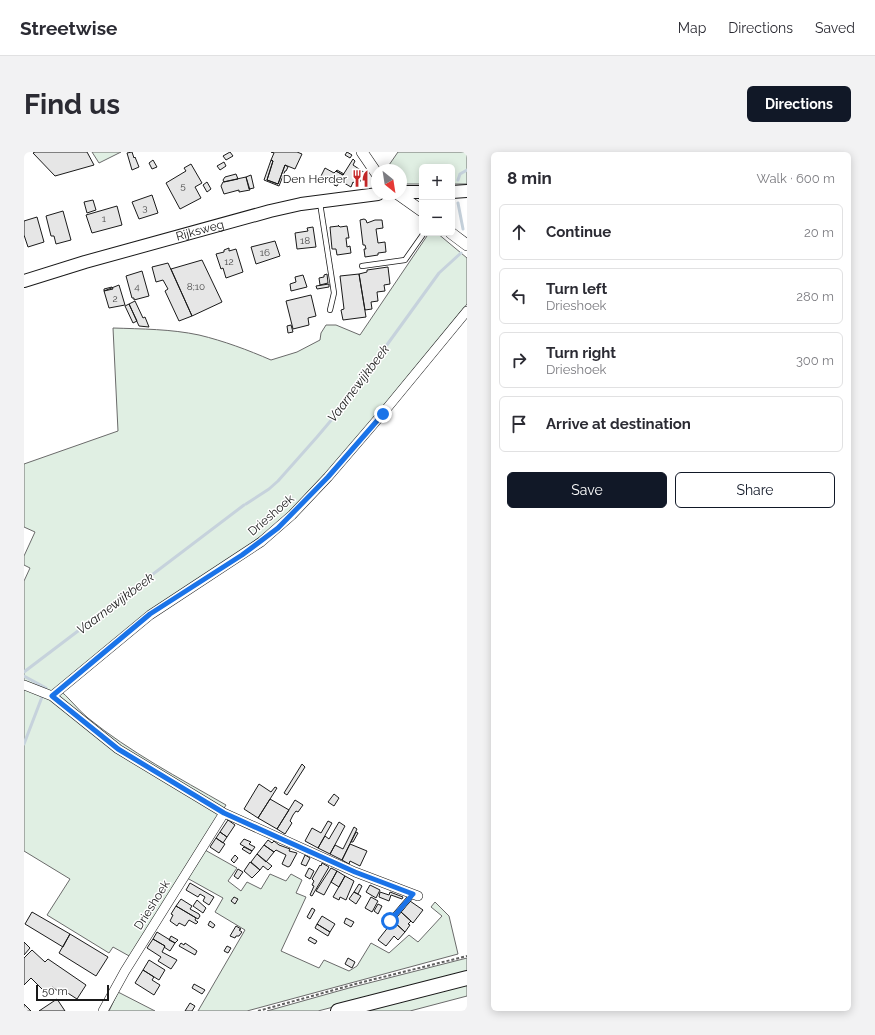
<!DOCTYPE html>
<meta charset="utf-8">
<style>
body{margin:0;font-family:Raleway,sans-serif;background:#f2f2f3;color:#2b2b33}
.controls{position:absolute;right:12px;top:12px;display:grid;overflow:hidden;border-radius:6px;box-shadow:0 2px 10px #0003}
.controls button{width:36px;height:36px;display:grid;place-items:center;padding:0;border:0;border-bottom:1px solid #e1e1e2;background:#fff;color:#2b2b33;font:20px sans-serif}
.compass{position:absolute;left:347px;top:12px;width:36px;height:36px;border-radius:50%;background:#fff;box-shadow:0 2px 10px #0003;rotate:150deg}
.scale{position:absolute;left:12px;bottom:10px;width:73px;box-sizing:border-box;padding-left:4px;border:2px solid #1a1a1a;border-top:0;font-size:11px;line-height:14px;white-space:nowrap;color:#1a1a1a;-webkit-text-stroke:3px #fff;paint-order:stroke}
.stop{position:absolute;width:12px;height:12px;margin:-9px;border:3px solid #1a73e8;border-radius:50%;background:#fff}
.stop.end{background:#1a73e8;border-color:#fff;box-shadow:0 1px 4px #0008}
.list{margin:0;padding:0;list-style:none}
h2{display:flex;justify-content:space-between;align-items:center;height:52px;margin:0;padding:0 16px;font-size:17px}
h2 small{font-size:13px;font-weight:400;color:#7c7c81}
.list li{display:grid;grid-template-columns:26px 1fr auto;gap:12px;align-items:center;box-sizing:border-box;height:56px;margin:0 8px 8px;padding:0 8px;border:1px solid #e1e1e2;border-radius:6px}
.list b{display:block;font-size:15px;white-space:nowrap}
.list p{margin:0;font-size:13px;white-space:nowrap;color:#7c7c81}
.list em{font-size:13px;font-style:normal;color:#7c7c81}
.actions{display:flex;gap:8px;padding:12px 16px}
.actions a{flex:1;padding:9px 0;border:1px solid #111827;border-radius:6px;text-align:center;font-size:14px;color:#111827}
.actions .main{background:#111827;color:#fff}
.icon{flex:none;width:22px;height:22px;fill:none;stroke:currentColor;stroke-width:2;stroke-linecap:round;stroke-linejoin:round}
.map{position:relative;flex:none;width:443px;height:859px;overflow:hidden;border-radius:6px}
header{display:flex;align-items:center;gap:24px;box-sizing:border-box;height:56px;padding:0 20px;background:#fff;border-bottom:1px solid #e1e1e2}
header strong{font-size:19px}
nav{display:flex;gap:22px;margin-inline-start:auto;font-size:14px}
.intro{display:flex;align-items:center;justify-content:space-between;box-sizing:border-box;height:96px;padding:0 24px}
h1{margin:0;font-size:28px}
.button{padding:10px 18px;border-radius:6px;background:#111827;color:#fff;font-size:14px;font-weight:700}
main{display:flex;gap:24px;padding:0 24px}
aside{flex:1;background:#fff;border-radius:6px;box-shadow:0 2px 10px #0003}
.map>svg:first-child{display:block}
.green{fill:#e0efe3;stroke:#6a6a6a}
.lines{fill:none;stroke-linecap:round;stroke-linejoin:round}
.stream{stroke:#c6d2dc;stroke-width:3}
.building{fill:#e6e6e6;stroke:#1a1a1a}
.service-casing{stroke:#1a1a1a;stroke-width:6}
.minor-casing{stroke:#1a1a1a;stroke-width:10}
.tertiary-casing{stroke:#1a1a1a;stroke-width:12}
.secondary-casing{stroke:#1a1a1a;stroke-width:14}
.primary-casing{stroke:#1a1a1a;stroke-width:16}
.path{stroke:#5f5f5f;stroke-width:2;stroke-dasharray:3 2;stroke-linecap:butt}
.service{stroke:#fff;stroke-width:4.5}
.minor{stroke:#fff;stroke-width:9}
.tertiary{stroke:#fff;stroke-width:11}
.secondary{stroke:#fff;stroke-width:12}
.primary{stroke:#fff;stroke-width:14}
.route{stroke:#1a73e8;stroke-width:5}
.labels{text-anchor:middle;stroke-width:3;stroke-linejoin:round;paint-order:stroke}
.number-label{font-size:10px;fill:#4d4d4d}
.poi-label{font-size:12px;fill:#1a1a1a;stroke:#fff;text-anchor:end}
.street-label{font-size:12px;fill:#1a1a1a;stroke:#fff}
.water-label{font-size:13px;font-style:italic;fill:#1a1a1a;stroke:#fff}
</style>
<header>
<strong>Streetwise</strong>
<nav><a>Map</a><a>Directions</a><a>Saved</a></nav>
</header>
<div class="intro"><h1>Find us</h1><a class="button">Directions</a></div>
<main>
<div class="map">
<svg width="443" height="859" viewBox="0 0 443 859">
<rect width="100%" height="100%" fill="#fff"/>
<path class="green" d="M68 0H97L75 11Z
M374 0H443V32H428V15H398V32H379L377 30V18H369L365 13Z
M405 81H413L443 106V152L349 269 265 362 245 378 33 536C45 545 53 557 64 566 106 600 155 626 202 653L107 805 89 795 85 801 23 763 46 727 0 699V429L6 416 0 413V404L11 380 0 375V312L94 279 89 176C118 177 147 177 175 183 200 189 224 198 247 208L273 200 296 188 297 181 302 173H312L336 183Z
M181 698 213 716 204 729 217 739 223 730 237 737 246 722 262 729 267 722 278 728 272 741 282 745 257 799 295 816 300 808 325 819 333 814 347 791 365 801 385 783 394 790 418 764 407 755 411 750 425 764 434 802 223 859H174L221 778 191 760 199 746 163 726Z
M443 806V820L294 859H243L325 836Z
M443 833V844L386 859H341Z
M94 840 131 859H85Z"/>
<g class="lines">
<path class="stream" d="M434 28 436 22 443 18
M434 51 439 77
M222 352 245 337 254 329 293 285 315 259 415 121 437 101
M0 520 220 353
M0 524 22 536
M0 592 18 545"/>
</g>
<path class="building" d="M11 0H63L70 13 31 24 9 1Z
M108 0 110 6 111 5 115 15 108 18 103 1Z
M206 0 209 4 202 8 199 4Z
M247 0H273L278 2 271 17 261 13 254 32 243 28 249 9 247 8 250 1Z
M323 0 328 3 326 6 321 3Z
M329 7 331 9 329 13 341 21 334 33 329 30 327 35 313 27 311 31 297 24 301 16 310 21 312 19 319 23Z
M129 8 133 15 128 17 125 11Z
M247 8 249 9 243 28 254 32 261 13 264 15 262 19H261L255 34 240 28Z
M200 10 202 14 196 18 193 14Z
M167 12 178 31 171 35 177 46 156 57 142 31 162 19 160 16Z
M313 18 320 22 319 23 312 19Z
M212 22 214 27 200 30 199 28 201 25Z
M227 23 230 36 225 37 222 25Z
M222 25 226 38 215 40V38L200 42 197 34 199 30Z
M313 27 316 29 313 34 310 33Z
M183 30 187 37 183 40 179 33Z
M128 43 134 61 115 67 108 50Z
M69 48 72 58 63 61 60 50Z
M93 54 98 73 68 81 62 63Z
M39 59 47 88 32 92 30 84H27L22 64Z
M13 65 20 90 4 95 0 83V69Z
M340 67 342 68 343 71 351 68H358L359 76 352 77 354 91 361 90 362 100 354 101V103L341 105 340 97H342L341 93H339L336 68Z
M314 73 316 75 323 74 325 86H322L323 95 326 94 327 101 313 103 312 97H308L306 75 315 74Z
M289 75 292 95 273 97 271 81 284 79 283 76Z
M251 89 256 104 232 112 227 95Z
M205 96V99L212 97 219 120 202 126 199 116 197 117 192 102 200 100V98Z
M178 108 198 150 168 164 147 117Z
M144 111 168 164 155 169 141 139 144 137 139 128 132 130 128 115Z
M364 115 366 132 360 133 361 139 353 140 354 149 347 150 348 157 341 158 335 122 343 120V118Z
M118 119 125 144 110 148V146H108L102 124Z
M303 122 304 131 296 133 295 126 300 125V123Z
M335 122 342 165 319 168 317 158 320 157 316 124Z
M279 123 283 135 267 139 266 132 272 130 271 125Z
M305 132V135L293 137 292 134Z
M95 133 101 153 85 156 80 139Z
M88 135 89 137 80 139V137Z
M287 143 292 164 284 166 285 173 269 177 262 149Z
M111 149 119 166 121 165 125 175 115 174 105 152Z
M105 152 113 169 109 171 101 154Z
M267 173 269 180 264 181 263 174Z
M278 612 281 615 263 643 260 641Z
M235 632 247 640 251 635 253 636 234 666 220 657Z
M310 642 315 646 310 654 304 650Z
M246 647 265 658 253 677 234 666Z
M271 648 279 653 274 660 272 659 269 663 266 669 268 671 261 682 253 677Z
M204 668 211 673 203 685 196 680Z
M304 669 308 671 294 696 281 689 288 676 297 681Z
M315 670 321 674 306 702 294 696 301 684 305 687Z
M330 675 333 677 318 708 306 702 311 693 319 697Z
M196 680 203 685 199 691 192 686Z
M332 680 334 681 329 690H327Z
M192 686 201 692 195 701 186 695Z
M220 687 227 690 225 692 231 695 228 699 216 692Z
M244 688 248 691 250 689 255 693 266 697 265 699 273 701 266 714 264 715 258 712 262 703 252 698 250 700 240 693Z
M326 692 343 699 336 714 326 709 325 712 318 708Z
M240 693 250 700 242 710 233 702Z
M220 695 228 699 226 702 218 697Z
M233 702 248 714 244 718 239 714 236 718 227 710Z
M211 703 214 706 210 711 207 708Z
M281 703 286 706 282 714 277 712Z
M226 710 236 718 228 726 220 719Z
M298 711 305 715 288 744 286 743 290 734 288 733 290 729 288 727 296 713 297 714Z
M285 716 290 719 286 727 281 724Z
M307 716 313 719 300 743 292 739Z
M214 717 219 720 214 727 210 724Z
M313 719 321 724 315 735 307 730Z
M321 724 330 729 322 748 316 745 315 748 309 745Z
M166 731 190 745 185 753 179 749 181 745 176 742 174 745 162 738Z
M335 732 338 734 334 742 330 740Z
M346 733 356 738 352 746 342 740Z
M330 740 337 744 332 752 325 747Z
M356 740 365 743 366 740 379 745 378 747 367 743 365 749 355 745Z
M210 745 214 747 211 752 207 749Z
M347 745 354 749 348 760 341 756Z
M157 747 168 754 166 757 175 762 176 764 174 767 152 754Z
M173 748 182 756 179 761 169 754Z
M386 749 399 758 389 771 377 760Z
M354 752 358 754 354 762 350 759Z
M152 754 172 766 171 768 174 770 172 772 165 768 161 774 155 771 153 774 146 769 149 763 147 762Z
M288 756 291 758 286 767 283 765Z
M8 760 46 782 39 795 1 772Z
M377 760 387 769 384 772 386 773 381 780 369 769Z
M298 764 311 772 306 780 293 772Z
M322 766 330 770 327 775 320 771Z
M186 769 191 773 189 776 184 773Z
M369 769 381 780 374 788 370 784 362 794 354 788Z
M293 772 306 780 304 784 291 776Z
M212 774 217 777 215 778 218 780 215 784H212L211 786 206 784Z
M133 780 151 791 146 799 140 795 141 794 129 787Z
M46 782 84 805 72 824 35 801Z
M147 784 154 788 151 791 145 788Z
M286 785 293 789 291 792 284 788Z
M129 787 141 794 138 800 153 808 147 817 134 809 137 805 123 796Z
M0 790 6 796 0 803Z
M157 791 160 793 161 791 173 799 171 803 155 794Z
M203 794 207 796 204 801 200 799Z
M8 798 21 810 24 807 62 833 53 847 39 838 37 841 28 835 22 841 7 826 0 833V806Z
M324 806 331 810 328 816 321 812Z
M125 808 141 818 135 828 119 818Z
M119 818 130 825 128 828 136 833 130 843 111 831Z
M170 832 181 838 178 842 168 836Z
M33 847 41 859H15Z
M166 851 171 854 168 859H161Z
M0 852 7 859H0Z"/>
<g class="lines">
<defs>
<path id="service" d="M296 51 310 141 306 158
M338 114 381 108 400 81
M366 769 389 742"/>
<path id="minor" d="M0 533 28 544
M394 744 331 720 200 661 94 597 28 544 126 463 237 390 268 363 304 325 359 261 443 159
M79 859 101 819 200 661"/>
<path id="tertiary" d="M338 0 353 22
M374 42 398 59
M427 81 443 93"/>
<g id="secondary">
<path d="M377 40H398"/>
<path d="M428 40 443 39"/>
<path id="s1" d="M0 129 61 110 246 59 277 52 354 42"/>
</g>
<path id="primary" d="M314 859 443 826"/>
</defs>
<use href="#service" class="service-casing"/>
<use href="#minor" class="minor-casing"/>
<use href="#tertiary" class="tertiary-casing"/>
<use href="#secondary" class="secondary-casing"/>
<use href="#primary" class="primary-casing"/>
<path class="path" d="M234 859 335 831 443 804"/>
<use href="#service" class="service"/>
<use href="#minor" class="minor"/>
<use href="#tertiary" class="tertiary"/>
<use href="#secondary" class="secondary"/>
<use href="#primary" class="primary"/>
</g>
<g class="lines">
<path class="route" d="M359 262 304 325 254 376 218 403 126 462 28 544 94 597 200 661 331 720 389 742 366 769"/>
</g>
<defs>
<symbol id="restaurant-bare" viewBox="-9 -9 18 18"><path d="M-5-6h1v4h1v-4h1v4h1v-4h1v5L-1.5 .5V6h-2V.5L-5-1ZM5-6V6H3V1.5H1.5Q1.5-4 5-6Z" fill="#c62828" stroke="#fff" stroke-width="2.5" paint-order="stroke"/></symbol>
</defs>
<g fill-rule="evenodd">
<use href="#restaurant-bare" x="324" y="14" width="25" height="25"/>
</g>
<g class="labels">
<g class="number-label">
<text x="159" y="37">5</text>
<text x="121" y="59">3</text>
<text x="80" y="70">1</text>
<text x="281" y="92">18</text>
<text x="241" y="104">16</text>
<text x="205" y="113">12</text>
<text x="113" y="138">4</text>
<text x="172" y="138">8;10</text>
<text x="91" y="150">2</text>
</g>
<g class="poi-label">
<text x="323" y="31">Den Herder</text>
</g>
<g class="street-label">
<text dy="4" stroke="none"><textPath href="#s1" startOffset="183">Rijksweg</textPath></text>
<text transform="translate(247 363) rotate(-41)" y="4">Drieshoek</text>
<text transform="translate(128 753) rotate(-58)" y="4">Drieshoek</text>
</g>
<g class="water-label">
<text transform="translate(334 231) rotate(-53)" y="5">Vaarnewijkbeek</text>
<text transform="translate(91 451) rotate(-37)" y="5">Vaarnewijkbeek</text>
</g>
</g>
</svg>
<div class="controls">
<button>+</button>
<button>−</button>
</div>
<svg class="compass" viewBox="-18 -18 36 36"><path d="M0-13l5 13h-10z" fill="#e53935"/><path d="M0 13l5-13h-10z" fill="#7c7c81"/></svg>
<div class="scale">50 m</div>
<div class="stop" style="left:366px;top:769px"></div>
<div class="stop end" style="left:359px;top:262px"></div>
</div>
<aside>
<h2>8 min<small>Walk · 600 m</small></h2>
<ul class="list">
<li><svg class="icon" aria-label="ahead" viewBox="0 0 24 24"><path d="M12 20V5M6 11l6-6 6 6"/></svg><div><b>Continue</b></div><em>20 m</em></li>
<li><svg class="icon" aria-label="left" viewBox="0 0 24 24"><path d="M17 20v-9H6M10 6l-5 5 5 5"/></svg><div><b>Turn left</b><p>Drieshoek</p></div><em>280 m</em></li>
<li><svg class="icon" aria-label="right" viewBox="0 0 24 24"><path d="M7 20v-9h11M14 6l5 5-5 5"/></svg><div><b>Turn right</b><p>Drieshoek</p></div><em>300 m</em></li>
<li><svg class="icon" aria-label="arrive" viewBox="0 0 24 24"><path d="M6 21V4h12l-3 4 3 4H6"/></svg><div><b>Arrive at destination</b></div></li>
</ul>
<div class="actions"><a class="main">Save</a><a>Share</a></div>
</aside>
</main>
